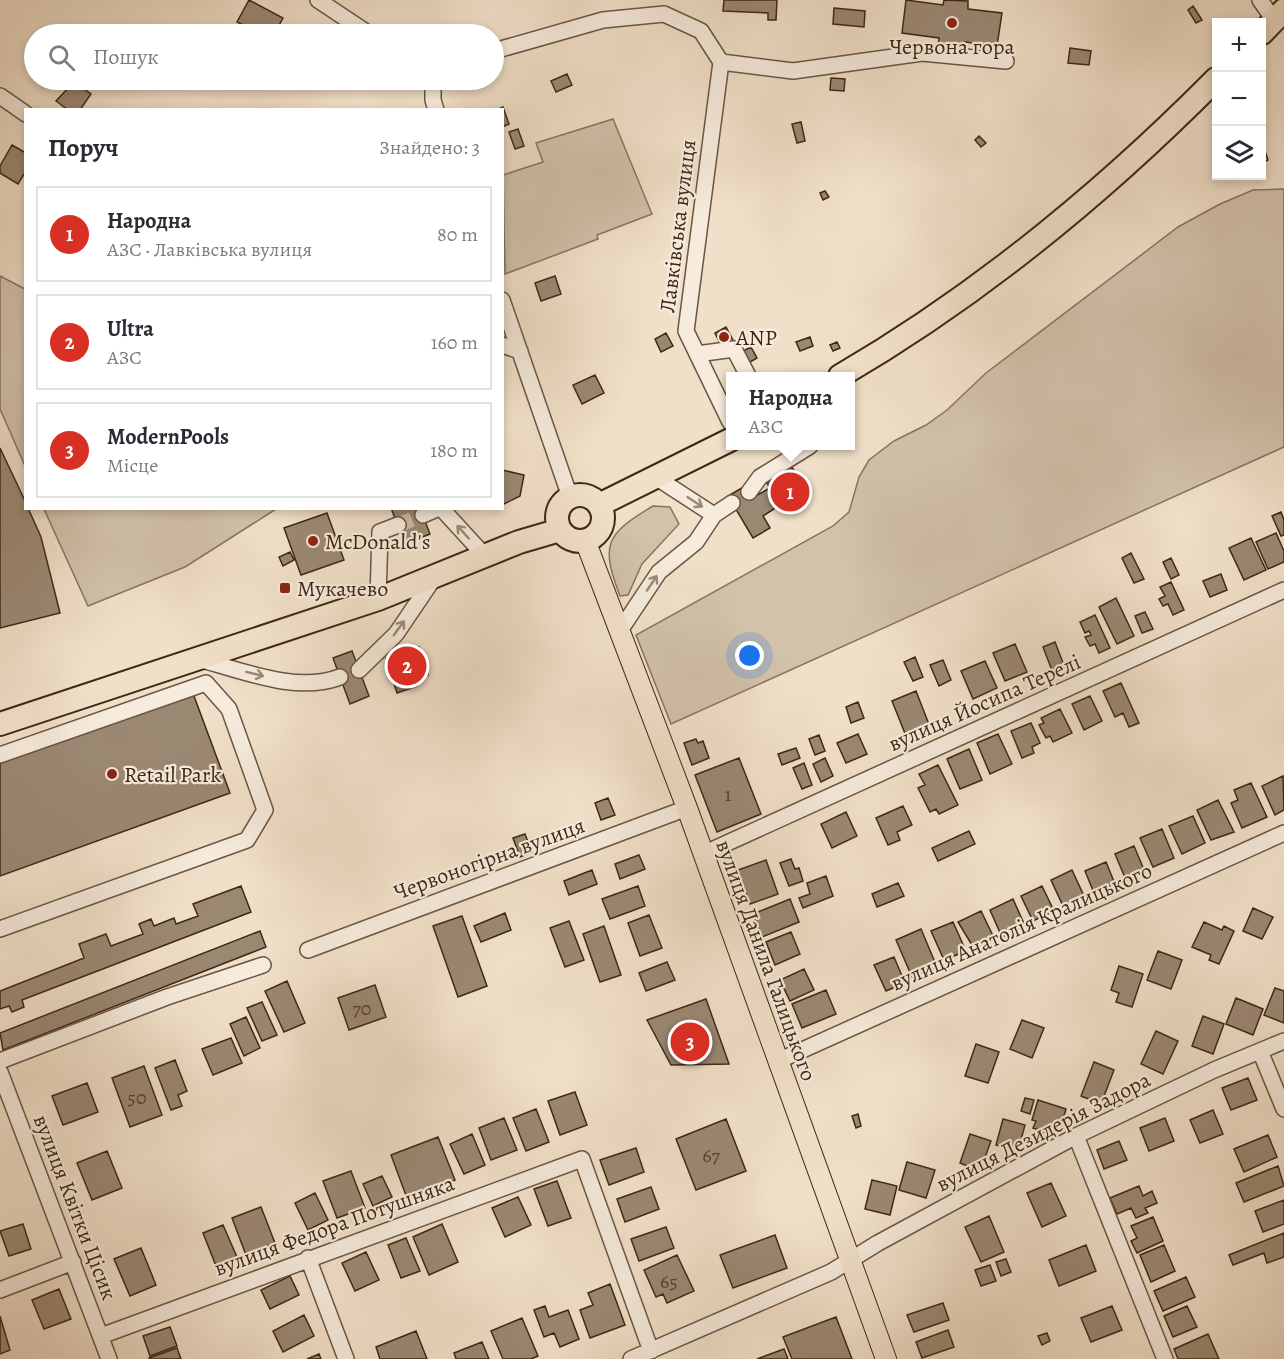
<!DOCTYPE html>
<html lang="uk">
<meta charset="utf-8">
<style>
body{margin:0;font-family:Alegreya,serif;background:#f2f2f3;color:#2b2b33}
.controls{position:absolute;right:18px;top:18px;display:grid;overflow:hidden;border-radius:0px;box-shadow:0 3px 9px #0003}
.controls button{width:54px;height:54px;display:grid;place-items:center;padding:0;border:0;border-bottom:2px solid #e1e1e2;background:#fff;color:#2b2b33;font:30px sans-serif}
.you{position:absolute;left:750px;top:656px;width:21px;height:21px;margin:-15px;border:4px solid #fff;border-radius:50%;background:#1a73e8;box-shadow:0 0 0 9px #1a73e833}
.badge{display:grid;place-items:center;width:39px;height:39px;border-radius:50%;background:#d93025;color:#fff;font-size:20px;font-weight:700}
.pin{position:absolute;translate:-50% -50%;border:3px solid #fff;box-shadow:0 2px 6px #0006}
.popup{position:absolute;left:726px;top:372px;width:129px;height:78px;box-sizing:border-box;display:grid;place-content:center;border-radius:0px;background:#fff;filter:drop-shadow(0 2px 4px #0005);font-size:20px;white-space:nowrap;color:#7c7c81}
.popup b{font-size:22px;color:#2b2b33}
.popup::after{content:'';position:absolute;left:50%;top:100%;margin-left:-12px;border:12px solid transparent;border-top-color:#fff}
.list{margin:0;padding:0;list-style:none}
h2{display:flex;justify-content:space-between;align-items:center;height:78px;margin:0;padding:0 24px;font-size:26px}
h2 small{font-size:20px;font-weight:400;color:#7c7c81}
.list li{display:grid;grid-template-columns:39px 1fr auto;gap:18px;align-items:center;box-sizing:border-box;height:96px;margin:0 12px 12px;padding:0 12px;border:2px solid #e1e1e2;border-radius:0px}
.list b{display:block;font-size:22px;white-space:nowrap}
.list p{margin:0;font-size:20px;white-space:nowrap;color:#7c7c81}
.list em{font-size:20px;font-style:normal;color:#7c7c81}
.icon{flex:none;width:33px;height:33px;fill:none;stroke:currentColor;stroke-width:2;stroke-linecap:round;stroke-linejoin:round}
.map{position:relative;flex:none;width:1284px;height:1359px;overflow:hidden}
.search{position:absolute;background:#fff;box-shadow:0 3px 9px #0003;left:24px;top:24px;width:480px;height:66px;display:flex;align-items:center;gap:15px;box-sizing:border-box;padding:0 21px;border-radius:33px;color:#7c7c81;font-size:22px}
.panel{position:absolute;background:#fff;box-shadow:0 3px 9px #0003;left:24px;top:108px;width:480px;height:402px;border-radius:0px}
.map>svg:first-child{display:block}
.green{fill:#d2c1ab;stroke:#887460;stroke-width:1.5}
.building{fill:#9b8873;stroke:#3d2816;stroke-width:1.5}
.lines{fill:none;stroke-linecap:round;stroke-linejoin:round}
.minor-tunnel{stroke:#cdbba5;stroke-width:15;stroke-dasharray:15 8;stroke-linecap:butt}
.minor-casing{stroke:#6a5643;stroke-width:18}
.major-casing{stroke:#3d2816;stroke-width:22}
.highway-casing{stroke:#3d2816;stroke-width:26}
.minor{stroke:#f6ebdc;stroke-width:15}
.major{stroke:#f1e0c9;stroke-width:20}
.highway{stroke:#f1e0c9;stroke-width:22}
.oneway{stroke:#9a8a79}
.poi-dot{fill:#8f2418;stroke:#f6ebdc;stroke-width:2}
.labels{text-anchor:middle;stroke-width:4.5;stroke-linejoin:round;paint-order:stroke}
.number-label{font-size:20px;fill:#54402d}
.poi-label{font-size:22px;fill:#3d2816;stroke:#f6ebdc;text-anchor:start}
.street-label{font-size:22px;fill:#3d2816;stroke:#f6ebdc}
</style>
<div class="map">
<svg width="1284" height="1359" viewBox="0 0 1284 1359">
<rect width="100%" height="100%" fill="#f1e0c9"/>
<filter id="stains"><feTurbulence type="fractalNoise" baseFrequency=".00333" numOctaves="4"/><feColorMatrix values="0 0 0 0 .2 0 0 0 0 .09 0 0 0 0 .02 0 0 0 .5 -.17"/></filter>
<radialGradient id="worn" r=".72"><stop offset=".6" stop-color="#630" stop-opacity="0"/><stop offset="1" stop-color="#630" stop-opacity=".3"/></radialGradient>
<path class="green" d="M613 119 652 214 597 235 598 239 505 274 503 175 543 162 536 143Z
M1284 189V447L671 724 636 635 833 526 849 512 859 477 869 460 894 441 926 425 947 410 986 373 1178 227 1220 204 1253 190Z
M0 276 25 289V466L0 409Z
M653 506 670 507 679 524 642 564 628 595 620 596C600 544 606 534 653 506Z
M44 509H276L185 567 88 606Z"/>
<path class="building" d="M249 0 283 18 274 34H261L237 22Z
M724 0H777L776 20H768V13L723 11Z
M906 0 943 5 944 0 968 1V9L1002 13 997 46 965 42 964 50 938 46 939 38 902 33Z
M1193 6 1202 20 1196 23 1188 10Z
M834 8 865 11 864 27 833 24Z
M1070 48 1091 51 1089 65 1068 63Z
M567 74 572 85 556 92 551 81Z
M831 78 845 79 844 91 830 90Z
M74 82 91 94 80 110H68L56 101Z
M503 107 509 124 502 127V110H496Z
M801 122 805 141 797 143 792 124Z
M518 129 524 146 515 149 509 132Z
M979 136 986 143 981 147 975 140Z
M1262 142 1268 160 1263 163 1262 160Z
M12 145 26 153V171L18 184 0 173V166Z
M825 191 829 197 823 200 820 193Z
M555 276 561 294 541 301 535 283Z
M726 327 734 342 722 348 715 333Z
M666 333 673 346 661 352 655 339Z
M810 337 813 346 800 351 796 342Z
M837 342 840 348 833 351 830 345Z
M751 347 757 358 747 364 741 352Z
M595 375 604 393 582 404 573 385Z
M0 448 26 503V508H28L41 537 60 613 0 628Z
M792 467 809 497 784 512 767 483Z
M502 470 524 475 520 496 502 505Z
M745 486 752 498 770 488 780 505 763 516 770 528 753 538 728 496Z
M391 508H420L430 534 405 544Z
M1281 512 1284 520V535L1281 536 1272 516Z
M327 513 344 560 301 575 284 528Z
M1276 533 1284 551V562L1268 569 1256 542Z
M1251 538 1266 570 1244 580 1229 548Z
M290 552 294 560 283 566 279 557Z
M1131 553 1144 579 1134 583 1122 558Z
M1171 558 1179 575 1171 579 1163 562Z
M1221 574 1227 590 1210 597 1203 581Z
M289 582 291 588 281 592 279 586Z
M1171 582 1184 610 1173 615 1168 604 1163 606 1159 599 1165 596 1160 587Z
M1116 598 1134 636 1117 644 1099 607Z
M1145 612 1153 629 1142 633 1135 616Z
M1095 615 1110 648 1099 653 1095 644 1090 646 1085 637 1091 635 1089 631 1085 633 1080 622Z
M1055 642 1065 668 1053 673 1043 647Z
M1015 644 1027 672 1005 681 993 653Z
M419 647 428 675 415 679 417 686 397 693 386 658Z
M352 651 369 696 350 704 333 658Z
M915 657 923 677 913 681 904 662Z
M943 660 951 680 939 686 930 665Z
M985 661 997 688 973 699 961 671Z
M1121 683 1139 723 1129 727 1123 713 1115 717 1103 691Z
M191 688 230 793 0 876V755Z
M916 691 930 727 906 736 892 701Z
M1090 696 1102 721 1084 730 1072 704Z
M858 702 864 718 851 723 846 707Z
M1060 709 1072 733 1053 742 1050 736 1046 738 1039 725 1044 723 1041 718Z
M1031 723 1040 743 1032 747 1034 753 1022 758 1011 731Z
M858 734 867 754 846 763 837 743Z
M998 734 1012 764 990 774 977 743Z
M819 735 825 751 815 755 809 739Z
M696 739 698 743 703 741 709 758 692 765 684 743Z
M796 748 800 758 782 765 778 754Z
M969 749 982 780 960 789 947 759Z
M739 758 761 814 717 832 695 775Z
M825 758 833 776 821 782 813 764Z
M804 763 812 785 802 789 793 768Z
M938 765 958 805 939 814 936 809 930 812 918 788 925 785 919 774Z
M1283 776 1284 810 1275 815 1262 786Z
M1251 783 1267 817 1242 828 1231 803 1238 800 1234 790Z
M608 798 615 815 601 820 595 803Z
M1218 800 1234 832 1211 840 1197 810Z
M903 806 912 825 897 832 900 840 888 845 876 818Z
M846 812 857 836 832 848 821 824Z
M1193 816 1205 843 1182 854 1169 826Z
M1162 829 1174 858 1153 867 1140 838Z
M969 831 975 844 938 861 932 848Z
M525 834 532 852 520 857 513 838Z
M1134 846 1145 872 1126 880 1115 854Z
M639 855 645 869 620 879 615 864Z
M791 859 795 869 799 868 803 881 789 886 780 863Z
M766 860 778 894 750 904 738 870Z
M1106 862 1115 884 1094 893 1085 871Z
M592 870 597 884 569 895 564 881Z
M1072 870 1084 896 1063 906 1051 880Z
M826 876 833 896 803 908 799 898 810 894 807 883Z
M898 883 904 896 877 907 872 894Z
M241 886 251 912 22 1000 24 1007 12 1012 9 1006 0 1009V991L84 958 79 944 106 934 111 946 143 934 139 924 151 919 154 926 174 918 176 924 198 916 193 904Z
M638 886 645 906 610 919 602 899Z
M1042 886 1054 911 1033 921 1021 896Z
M790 899 799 922 762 937 753 914Z
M1013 899 1025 926 1002 937 990 910Z
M1253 908 1273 917 1262 939 1243 931Z
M981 911 995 940 975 950 958 922Z
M505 913 511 930 481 942 474 926Z
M649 915 662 948 640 956 628 923Z
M462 916 487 986 458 997 433 926Z
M569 921 584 960 565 967 550 928Z
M953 922 966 951 944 960 931 931Z
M1204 922 1222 930 1224 926 1234 931 1219 964 1209 960 1211 955 1192 947Z
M604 926 621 975 600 982 583 934Z
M921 929 937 967 912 977 896 940Z
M260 931 266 947 3 1050 0 1033Z
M791 932 800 954 775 965 766 942Z
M1158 951 1182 960 1171 989 1147 980Z
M894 957 905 983 886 991 874 965Z
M667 962 675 980 646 991 639 973Z
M1119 966 1143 974 1132 1007 1116 1002 1119 993 1111 990Z
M804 969 814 990 790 1001 780 980Z
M287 981 305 1023 284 1032 265 991Z
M375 985 386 1017 349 1030 338 998Z
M1275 988 1284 991V1023L1264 1015Z
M826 990 836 1014 802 1028 792 1004Z
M1236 998 1263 1009 1253 1035 1226 1024Z
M706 999 729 1064 671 1065 647 1020Z
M262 1002 277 1035 262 1041 247 1008Z
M1203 1016 1224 1024 1213 1054 1192 1046Z
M246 1017 260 1048 244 1056 230 1024Z
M1022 1020 1044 1028 1032 1058 1010 1049Z
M1156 1031 1178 1041 1163 1074 1141 1064Z
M231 1038 242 1063 213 1075 202 1049Z
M976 1044 999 1052 988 1083 965 1076Z
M175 1060 187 1091 178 1095 182 1106 171 1110 155 1068Z
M1094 1062 1114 1070 1101 1104 1081 1096Z
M144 1066 162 1115 130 1127 112 1078Z
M1248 1078 1257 1100 1231 1110 1222 1088Z
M87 1083 98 1112 63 1125 52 1096Z
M575 1092 587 1125 560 1135 548 1101Z
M1025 1098 1034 1100 1030 1114 1021 1111Z
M1038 1100 1066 1109 1060 1129 1049 1126 1047 1133 1033 1128 1036 1121 1032 1120Z
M536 1109 549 1142 526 1151 513 1118Z
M1213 1110 1223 1134 1200 1143 1190 1120Z
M858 1114 861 1126 856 1128 852 1116Z
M504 1118 517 1150 491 1160 479 1128Z
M1165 1118 1174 1141 1149 1151 1140 1128Z
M726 1119 746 1171 696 1190 676 1139Z
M1003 1119 1025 1125 1018 1151 996 1145Z
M472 1134 485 1165 464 1174 450 1144Z
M970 1134 991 1141 980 1171 960 1163Z
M1268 1135 1277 1157 1244 1172 1234 1149Z
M438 1137 455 1180 407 1198 391 1155Z
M1119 1141 1127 1160 1104 1169 1097 1150Z
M636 1148 644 1172 609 1185 600 1160Z
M107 1151 122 1188 92 1200 77 1163Z
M907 1162 935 1170 926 1198 899 1190Z
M1278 1166 1284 1186 1244 1202 1236 1183Z
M351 1171 365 1208 337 1218 323 1181Z
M382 1176 392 1197 373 1206 363 1184Z
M872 1180 897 1186 890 1215 865 1209Z
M557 1181 571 1218 548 1226 534 1189Z
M1051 1183 1066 1216 1042 1227 1027 1193Z
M1139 1186 1143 1196 1152 1191 1157 1203 1145 1208 1148 1213 1136 1218 1131 1208 1117 1214 1110 1198Z
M651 1187 659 1209 625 1222 617 1199Z
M315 1193 328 1220 308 1230 295 1203Z
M518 1197 531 1225 505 1237 492 1208Z
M1284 1200V1224L1263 1232 1255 1211Z
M261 1207 275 1243 246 1255 232 1218Z
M989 1216 1004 1252 981 1262 965 1227Z
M1153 1217 1163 1241 1137 1253 1131 1241 1137 1238 1131 1226Z
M23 1224 31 1249 9 1256 0 1231Z
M442 1224 458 1262 429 1275 413 1237Z
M223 1225 237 1257 216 1266 203 1233Z
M666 1227 674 1248 639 1261 631 1239Z
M1284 1233V1257L1267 1263 1264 1253 1233 1265 1229 1255Z
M775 1235 787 1268 733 1288 720 1255Z
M406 1238 420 1271 401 1278 388 1245Z
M1086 1245 1096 1271 1059 1286 1049 1260Z
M1164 1245 1175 1271 1151 1282 1140 1255Z
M141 1248 156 1285 130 1296 114 1259Z
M366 1252 379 1280 355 1291 342 1263Z
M677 1255 694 1291 667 1303 663 1294 656 1297 644 1270Z
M1006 1259 1011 1272 1001 1276 996 1262Z
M990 1265 996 1281 981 1286 975 1270Z
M290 1276 299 1295 270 1309 261 1290Z
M1186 1277 1195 1297 1163 1311 1154 1291Z
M610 1284 625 1325 590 1338 580 1310 593 1305 588 1293Z
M59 1289 71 1319 44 1329 32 1300Z
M943 1303 949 1320 914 1332 907 1315Z
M545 1306 549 1317 568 1310 579 1339 560 1347 554 1333 544 1337 534 1310Z
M1112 1306 1122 1330 1091 1342 1081 1318Z
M1187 1306 1197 1327 1173 1337 1164 1316Z
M304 1315 314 1336 283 1352 273 1331Z
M0 1316 10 1350 0 1354Z
M836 1317 852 1359H792L783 1337Z
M522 1318 538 1356 531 1359H503L491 1331Z
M170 1327 177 1346 150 1356 143 1336Z
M948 1330 954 1347 922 1358 916 1342Z
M416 1331 427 1359H380L376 1347Z
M1047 1333 1050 1341 1042 1345 1038 1336Z
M1208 1334 1219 1359H1178L1174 1349Z
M482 1342 489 1359H456L454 1353Z
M177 1348 181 1359H150L149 1358Z
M784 1349 788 1359H757Z
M319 1354 321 1359H307Z"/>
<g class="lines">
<path class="minor-tunnel" d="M398 525 423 515"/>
<defs>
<path id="minor" d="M318 0 369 34
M1260 0 1274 20
M494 51 603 20 664 14 701 31 721 62 793 71 922 53 1006 61
M721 62 686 331 730 422
M433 80V100L436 110
M0 96 26 114
M502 300 570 497
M502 345 520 351
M697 354 734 349 748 376
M657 478 714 515 732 503
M749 492 760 477 810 446
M441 508 485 556
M423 515 439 508
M378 599 380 532 398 525
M619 632 659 572 696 542 714 515
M198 659C242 670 296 694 340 677
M359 670 396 634 434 578
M0 755 206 683 229 709 265 810 247 840 0 929
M703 854 1284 590
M308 950 687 808
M1260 1051 1284 1109
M0 1061 167 997 263 965
M778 1061 1284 833
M0 1072 109 1359
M1076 1136 1165 1359
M308 1258 346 1359
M0 1290 73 1262
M101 1336 582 1159 651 1351
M631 1359 831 1272 878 1243 1076 1136 1214 1070 1284 1041"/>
<path id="major" d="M585 540 687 808 886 1359"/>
<path id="highway" d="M1262 33 1284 10
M840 376C979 295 1103 193 1216 79
M557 518a23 23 0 1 1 46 0a23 23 0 1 1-46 0Z
M599 505 730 440
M0 724 378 599 519 542 560 530"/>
</defs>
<use href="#minor" class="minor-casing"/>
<use href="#major" class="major-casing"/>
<use href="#highway" class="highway-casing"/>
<use href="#minor" class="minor"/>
<use href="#major" class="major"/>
<use href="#highway" class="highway"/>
</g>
<defs><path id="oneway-shaft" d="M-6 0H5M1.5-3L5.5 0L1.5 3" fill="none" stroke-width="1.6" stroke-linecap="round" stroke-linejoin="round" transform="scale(1.5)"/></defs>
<g class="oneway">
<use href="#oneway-shaft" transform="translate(695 502) rotate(33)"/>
<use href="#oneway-shaft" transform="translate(463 532) rotate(-132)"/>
<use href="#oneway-shaft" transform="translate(652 583) rotate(-56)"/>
<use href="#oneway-shaft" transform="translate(399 628) rotate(-54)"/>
<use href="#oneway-shaft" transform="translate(255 674) rotate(14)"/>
</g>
<g class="poi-dot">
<circle cx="952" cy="23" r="6"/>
<circle cx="724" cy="337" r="6"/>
<circle cx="313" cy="541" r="6"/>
<rect x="279" y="582" width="12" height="12" rx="3"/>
<circle cx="112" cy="774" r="6"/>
</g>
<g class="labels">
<g class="number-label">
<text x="728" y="801">1</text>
<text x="362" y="1015">70</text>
<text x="137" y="1104">50</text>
<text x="711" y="1162">67</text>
<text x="669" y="1288">65</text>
</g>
<g class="poi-label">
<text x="952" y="54" text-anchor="middle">Червона гора</text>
<text x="736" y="345">ANP</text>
<text x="325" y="549">McDonald's</text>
<text x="297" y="596">Мукачево</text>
<text x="124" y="782">Retail Park</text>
</g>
<g class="street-label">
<text transform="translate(677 226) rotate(-83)" y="8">Лавківська вулиця</text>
<text transform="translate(984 702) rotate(-24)" y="8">вулиця Йосипа Терелі</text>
<text transform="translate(489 858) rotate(-20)" y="8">Червоногірна вулиця</text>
<text transform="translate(1021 926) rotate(-24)" y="8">вулиця Анатолія Кралицького</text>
<text transform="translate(767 960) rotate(70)" y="8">вулиця Данила Галицького</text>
<text transform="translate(1043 1131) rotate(-27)" y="8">вулиця Дезидерія Задора</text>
<text transform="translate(76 1207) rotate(69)" y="8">вулиця Квітки Цісик</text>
<text transform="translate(334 1225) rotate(-20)" y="8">вулиця Федора Потушняка</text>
</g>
</g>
<rect width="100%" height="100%" filter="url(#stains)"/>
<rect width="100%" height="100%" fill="url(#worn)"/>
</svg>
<div class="controls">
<button>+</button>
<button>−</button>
<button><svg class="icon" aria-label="layers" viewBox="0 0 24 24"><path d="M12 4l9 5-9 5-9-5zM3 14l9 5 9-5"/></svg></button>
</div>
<div class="you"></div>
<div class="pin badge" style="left:790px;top:492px">1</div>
<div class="popup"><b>Народна</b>АЗС</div>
<div class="pin badge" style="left:407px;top:666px">2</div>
<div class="pin badge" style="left:690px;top:1042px">3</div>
<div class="search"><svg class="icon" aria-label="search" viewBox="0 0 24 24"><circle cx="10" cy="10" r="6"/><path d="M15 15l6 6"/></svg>Пошук</div>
<section class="panel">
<h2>Поруч<small>Знайдено: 3</small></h2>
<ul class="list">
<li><span class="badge">1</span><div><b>Народна</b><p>АЗС · Лавківська вулиця</p></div><em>80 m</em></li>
<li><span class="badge">2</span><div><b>Ultra</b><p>АЗС</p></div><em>160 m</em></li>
<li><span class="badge">3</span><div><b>ModernPools</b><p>Місце</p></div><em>180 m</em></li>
</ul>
</section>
</div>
